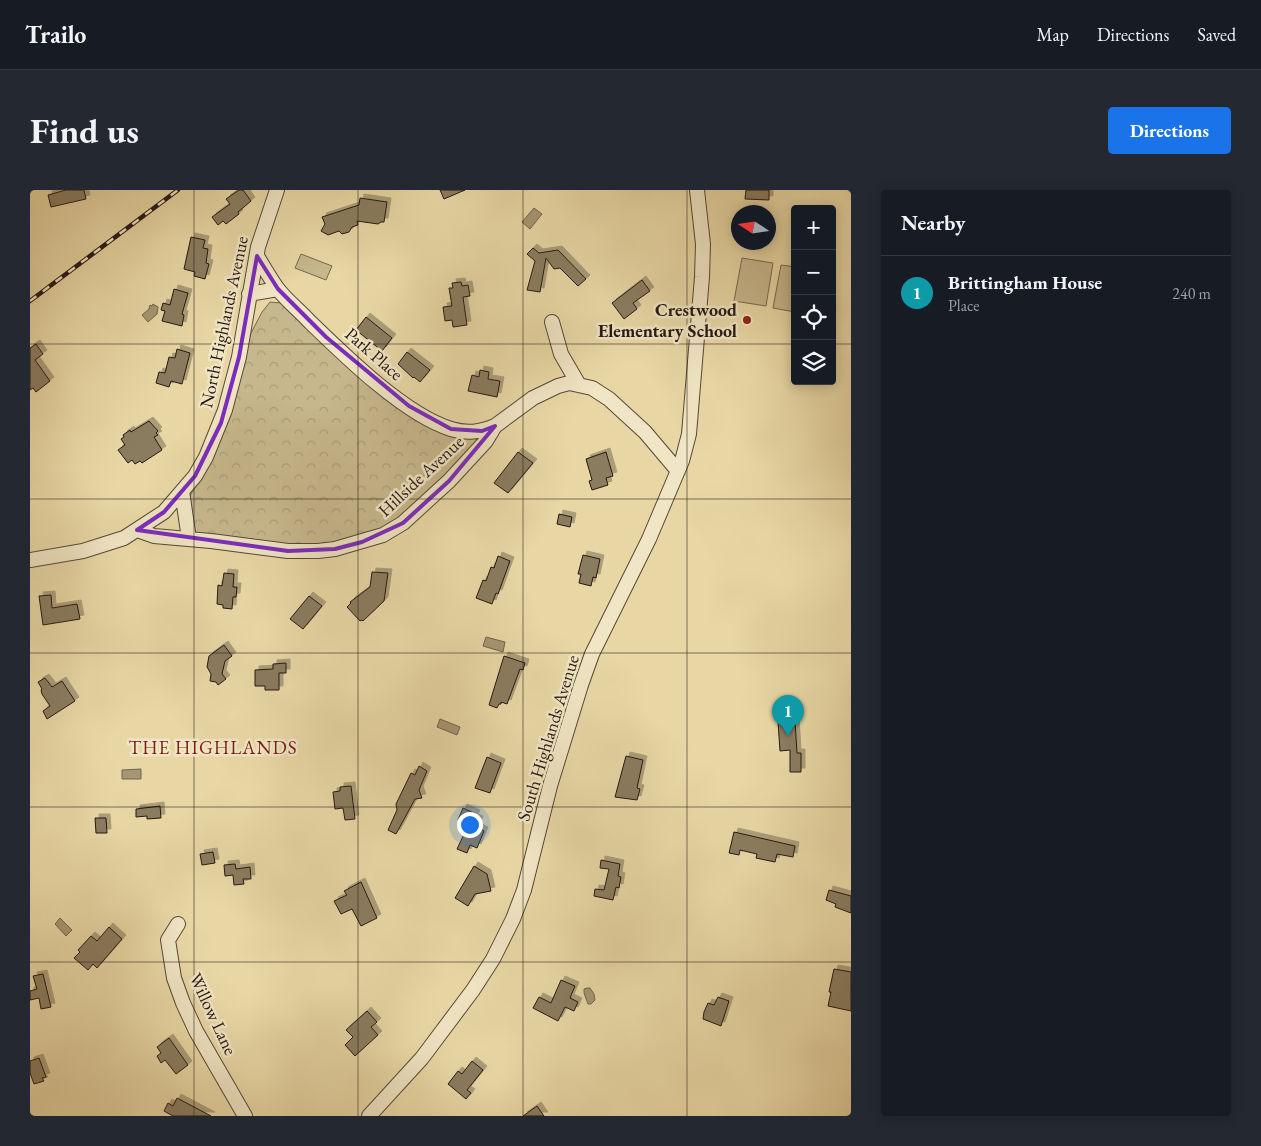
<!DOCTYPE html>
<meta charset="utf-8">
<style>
body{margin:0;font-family:"EB Garamond",serif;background:#242831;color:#f1f3f6}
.controls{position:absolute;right:15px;top:15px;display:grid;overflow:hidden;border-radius:5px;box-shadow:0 2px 12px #0003}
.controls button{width:45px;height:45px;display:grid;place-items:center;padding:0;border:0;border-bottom:1px solid #363941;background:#171b24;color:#f1f3f6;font:25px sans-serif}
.compass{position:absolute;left:701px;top:15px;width:45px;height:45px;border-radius:50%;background:#171b24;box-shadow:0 2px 12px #0003;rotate:282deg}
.you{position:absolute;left:439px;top:634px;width:18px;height:18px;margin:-12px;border:4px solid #fff;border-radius:50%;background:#1a73e8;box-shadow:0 0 0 8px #1a73e833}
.badge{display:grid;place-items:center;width:32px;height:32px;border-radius:50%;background:#1a73e8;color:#fff;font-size:16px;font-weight:700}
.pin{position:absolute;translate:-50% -41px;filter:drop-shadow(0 1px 2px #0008)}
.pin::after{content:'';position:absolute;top:26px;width:18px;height:15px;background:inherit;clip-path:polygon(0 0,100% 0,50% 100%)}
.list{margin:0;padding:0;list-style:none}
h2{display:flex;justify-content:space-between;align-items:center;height:65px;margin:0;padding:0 20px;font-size:21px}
h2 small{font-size:16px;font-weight:400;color:#9ea1a6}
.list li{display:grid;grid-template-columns:32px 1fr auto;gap:15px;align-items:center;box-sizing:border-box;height:75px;padding:0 20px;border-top:1px solid #363941}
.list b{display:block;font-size:19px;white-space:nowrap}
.list p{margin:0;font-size:16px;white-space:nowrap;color:#9ea1a6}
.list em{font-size:16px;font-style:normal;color:#9ea1a6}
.icon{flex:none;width:28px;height:28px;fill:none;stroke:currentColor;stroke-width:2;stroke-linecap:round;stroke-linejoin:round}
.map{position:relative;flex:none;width:821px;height:926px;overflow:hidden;border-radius:5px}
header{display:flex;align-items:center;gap:30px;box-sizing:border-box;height:70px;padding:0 25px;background:#171b24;border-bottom:1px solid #363941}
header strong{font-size:24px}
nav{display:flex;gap:28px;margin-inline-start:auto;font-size:18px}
.intro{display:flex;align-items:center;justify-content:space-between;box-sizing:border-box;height:120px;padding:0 30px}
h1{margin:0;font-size:35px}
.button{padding:12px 22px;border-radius:5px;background:#1a73e8;color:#fff;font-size:18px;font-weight:700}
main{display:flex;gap:30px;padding:0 30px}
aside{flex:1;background:#171b24;border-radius:5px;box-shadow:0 2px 12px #0003}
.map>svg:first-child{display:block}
.forest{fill:url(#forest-crowns);stroke:#76684f}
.garden{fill:#c7b78c;stroke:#76684f}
.water{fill:#a69673;stroke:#72644c}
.building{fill:#8a7b5e;stroke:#251812;filter:url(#shadow)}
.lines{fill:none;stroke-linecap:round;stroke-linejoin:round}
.minor-casing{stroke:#564837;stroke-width:16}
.minor{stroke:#f0e5c4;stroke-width:14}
.rail-casing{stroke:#251812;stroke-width:4.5}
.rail{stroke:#f0e5c4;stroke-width:2.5;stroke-dasharray:8;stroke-linecap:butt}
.marked{fill:none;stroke:#7b2cbf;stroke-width:4;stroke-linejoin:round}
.grid{fill:none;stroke:#251812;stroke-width:1;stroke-opacity:0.55}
.poi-dot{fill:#8f2418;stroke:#f0e5c4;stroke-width:2}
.labels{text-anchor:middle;stroke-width:5;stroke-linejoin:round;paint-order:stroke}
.poi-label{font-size:18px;font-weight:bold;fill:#251812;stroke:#f0e5c4;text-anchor:end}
.street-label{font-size:18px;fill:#251812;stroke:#f0e5c4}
.neighbourhood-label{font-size:19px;letter-spacing:1px;fill:#7a1f14;stroke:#f0e5c4}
</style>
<header>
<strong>Trailo</strong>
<nav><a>Map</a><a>Directions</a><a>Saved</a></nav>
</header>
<div class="intro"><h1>Find us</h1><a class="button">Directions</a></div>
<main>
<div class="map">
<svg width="821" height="926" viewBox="0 0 821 926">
<defs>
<pattern id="forest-crowns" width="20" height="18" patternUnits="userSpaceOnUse" patternTransform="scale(1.25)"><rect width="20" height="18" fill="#c7b78c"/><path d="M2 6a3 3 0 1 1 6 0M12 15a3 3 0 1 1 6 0" fill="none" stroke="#ab9d78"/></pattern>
<filter id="shadow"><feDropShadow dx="4" dy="-4" stdDeviation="0" flood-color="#0004"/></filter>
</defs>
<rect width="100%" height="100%" fill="#e8d7a5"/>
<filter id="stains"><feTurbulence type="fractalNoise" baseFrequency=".004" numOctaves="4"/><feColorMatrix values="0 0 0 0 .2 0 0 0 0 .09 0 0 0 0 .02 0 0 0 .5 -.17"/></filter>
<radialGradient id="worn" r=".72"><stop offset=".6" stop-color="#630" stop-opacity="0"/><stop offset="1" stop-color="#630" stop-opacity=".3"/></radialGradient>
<path class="forest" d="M240 112 251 113 413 241 457 243 409 296 350 343 320 352 261 358 162 343 158 316 161 304 181 272 221 143 232 122Z"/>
<path class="garden" d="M271 64 302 76 296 90 265 78Z
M712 68 743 73 736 116 704 111Z
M751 75 765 77V122L743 118Z"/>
<path class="water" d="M504 18 512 24 500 39 492 32Z
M123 114 128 117 127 124 118 132 112 125 119 119 120 115 122 116Z
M456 447 475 452 473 462 453 456Z
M410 529 430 537 427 545 407 537Z
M111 579V589H92V580Z
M30 728 42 740 36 746 25 734Z
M557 798H560L564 804 565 810 561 814H558L554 803V799Z"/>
<path class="building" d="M36 0H54L56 9 21 17 18 5Z
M209 0H213L221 11 208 22 209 24 196 34 193 31 188 35 182 27 200 14 196 9Z
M410 0H435L414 9Z
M716 0H739V10L715 9Z
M330 8 357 12 354 32H351L348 34 327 31 328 35 322 37 319 42 312 44 309 41 298 45 291 41 295 34 292 27 329 15Z
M161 47 175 50 173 58 178 59 176 73 179 74 175 89 164 86 165 82 154 79Z
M503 58 509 63 528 60 556 89 548 96 530 78 524 79 516 68 510 102 497 100 505 71 497 64Z
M612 90 620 101 603 113 607 119 594 129 582 113Z
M431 92 432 96 438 95 440 106 433 107 437 135 423 137 422 130 415 131 413 117 422 116 419 98H423L422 93Z
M144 99 158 103 152 124 154 125 152 136 132 131 135 121 131 120 133 113 140 115Z
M336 127 362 148 352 161 326 140Z
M6 154 13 164 5 170 20 191 6 202 3 198 0 200V158Z
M147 159 160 163 152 194 141 191 139 197 126 193 129 182 135 183 139 167 145 168Z
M377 162 400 180 390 192 384 187 383 188 368 174Z
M450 180 459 182 458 189 470 191 467 207 438 201 442 185 449 187Z
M119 231 128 241 126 243 128 245 124 247 132 260 112 273 110 271 105 274 102 270 98 273 88 260 95 255 91 249 94 247 93 245 100 240 101 242Z
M488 262 503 273 478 303 464 293Z
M576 262 583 286 576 288 578 295 562 300 559 291 562 290 556 269Z
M529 324 542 327 540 337 527 334Z
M553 365 570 369 566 388 563 387 561 396 549 393 551 384H548Z
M468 366 480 371 468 404 466 403 462 414 446 408 453 390 456 391 461 377 464 378Z
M342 382 358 383 354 411 333 431 332 430 330 431 317 417 321 413 320 412 340 397Z
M194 383 204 384 203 397H207L206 407H203L202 419 193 418V415L187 414 188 395 192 396Z
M21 405 22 418 47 414 50 429 13 435 9 406Z
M279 406 292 416 273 439 260 429Z
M194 455 202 466 195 471 192 484 196 489 188 495 186 492 180 491 181 484 177 477 179 466Z
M474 466 495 473 493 480 490 479 477 514 471 512V514H469L467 518 459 515Z
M256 473V483H249V500H235V496H225V480L243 479V474Z
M15 488 22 497 32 491 45 511 17 529 13 521 20 516 12 504 11 500 12 499 8 492Z
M765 531 767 563H771V582H760V560L750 561 748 532Z
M596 566 613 570 607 598 610 599 607 610 585 607Z
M457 567 471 573 460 603 445 598Z
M389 576 397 581 389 600 392 608 385 609 366 644 358 640 367 620 366 614 381 583 385 585Z
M321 596 325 629 315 630 313 618 305 619 303 602 310 601V597Z
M130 616 131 628 117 629V626L106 627V619Z
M433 618 446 624 444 628 449 630 446 637 454 641 447 658 440 655 437 663 427 659 436 640 430 638 432 632 428 630Z
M65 628H76L77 643H66Z
M704 642 765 656 763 667 747 664 745 672 726 668 727 664 710 660 709 665 699 663Z
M183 662 185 673 172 675 170 664Z
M571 670 590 674 588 686 591 687 589 698 586 697 583 710 564 706 565 699 574 700 579 679 570 678Z
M205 674 206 679 220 677 221 689H213L214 694 204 695 203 685 195 686 194 675Z
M444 676 457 684 461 701 445 704 438 716 425 708Z
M331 692 347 728 331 736 322 719 311 724 304 711 317 705 314 701Z
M799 700 821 706V723L805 717 806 714 796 710Z
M79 737 92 749 67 778 63 774 58 780 44 768 50 762 48 760 61 746 67 751Z
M804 779 821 782V821L798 816 801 802H799Z
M13 784 21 817 11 819 9 808 0 810V801L7 799 3 786Z
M531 790 545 796 540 808 548 812 544 821 535 817 528 831 503 818 509 807 521 813Z
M688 807 699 811 691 836 673 829 674 822 678 813 684 815Z
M337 821 347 832 341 837 348 845 325 866 315 855 323 847 316 840Z
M139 848 158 875 146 884 135 870 131 873 127 866 131 863 127 857Z
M9 868 16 887 12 888 14 891 4 894 0 883V871Z
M442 871 453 880 437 900 441 903 436 909 418 894 428 881 432 884Z
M147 908 181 926H143L134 921 138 913 143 916Z
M507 916 514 926H493Z"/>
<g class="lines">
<defs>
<path id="minor" d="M227 66C233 76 240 88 247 98 256 110 269 120 279 131 314 165 375 225 421 239 437 244 450 242 465 236
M219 104 248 99
M522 132 531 164 549 195
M152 301 159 349
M107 340 124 346 181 351 258 361H288L305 359 353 345 373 333 419 291 456 251 465 236 503 208 528 196 539 193 562 198 579 209 615 242 648 281
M0 370 53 361 94 348 134 322 165 286 176 267 195 220 209 167 228 57 247 0
M148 734 138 750 144 788 153 813 166 841 215 926
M339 926 392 868 443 800 463 769 483 729 494 700 520 596 551 495 562 464 619 349 652 271 659 244 672 87 673 54 667 0"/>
</defs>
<use href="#minor" class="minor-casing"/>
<use href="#minor" class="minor"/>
<defs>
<path id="rail" d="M0 111 148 0"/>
</defs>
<use href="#rail" class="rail-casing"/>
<use href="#rail" class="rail"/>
</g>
<path class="marked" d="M227 66 248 99 296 147 379 216 421 239 452 241 465 236 419 291 373 333 332 352 305 359 258 361 107 340 134 322 165 286 191 233 209 167Z"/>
<path class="grid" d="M164 0V926M328 0V926M493 0V926M657 0V926M0 154H765M802 154H821M0 309H821M0 463H821M0 617H821M0 772H821"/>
<circle class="poi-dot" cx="717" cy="130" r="5"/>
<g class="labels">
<g class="poi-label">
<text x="707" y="126">Crestwood<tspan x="707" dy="21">Elementary School</tspan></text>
</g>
<g class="street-label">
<text transform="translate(194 132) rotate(-78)" y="6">North Highlands Avenue</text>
<text transform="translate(344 164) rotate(41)" y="6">Park Place</text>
<text transform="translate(391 286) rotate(-43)" y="6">Hillside Avenue</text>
<text transform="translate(518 548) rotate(-73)" y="6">South Highlands Avenue</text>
<text transform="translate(183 824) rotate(65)" y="6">Willow Lane</text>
</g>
<g class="neighbourhood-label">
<text x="183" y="564">THE HIGHLANDS</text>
</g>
</g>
<rect width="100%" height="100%" filter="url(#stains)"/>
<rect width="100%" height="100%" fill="url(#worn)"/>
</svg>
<div class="controls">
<button>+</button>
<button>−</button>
<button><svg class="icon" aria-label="locate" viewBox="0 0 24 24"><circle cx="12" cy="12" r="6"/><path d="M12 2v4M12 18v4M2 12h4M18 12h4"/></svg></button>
<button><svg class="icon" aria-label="layers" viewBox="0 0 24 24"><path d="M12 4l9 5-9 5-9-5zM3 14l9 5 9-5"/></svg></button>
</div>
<svg class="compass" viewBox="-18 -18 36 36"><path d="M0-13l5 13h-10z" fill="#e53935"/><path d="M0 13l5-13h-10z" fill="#9ea1a6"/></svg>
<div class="you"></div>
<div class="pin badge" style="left:758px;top:546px;background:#0f9aa8">1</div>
</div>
<aside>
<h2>Nearby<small></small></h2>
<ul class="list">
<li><span class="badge" style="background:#0f9aa8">1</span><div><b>Brittingham House</b><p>Place</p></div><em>240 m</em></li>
</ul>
</aside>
</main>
